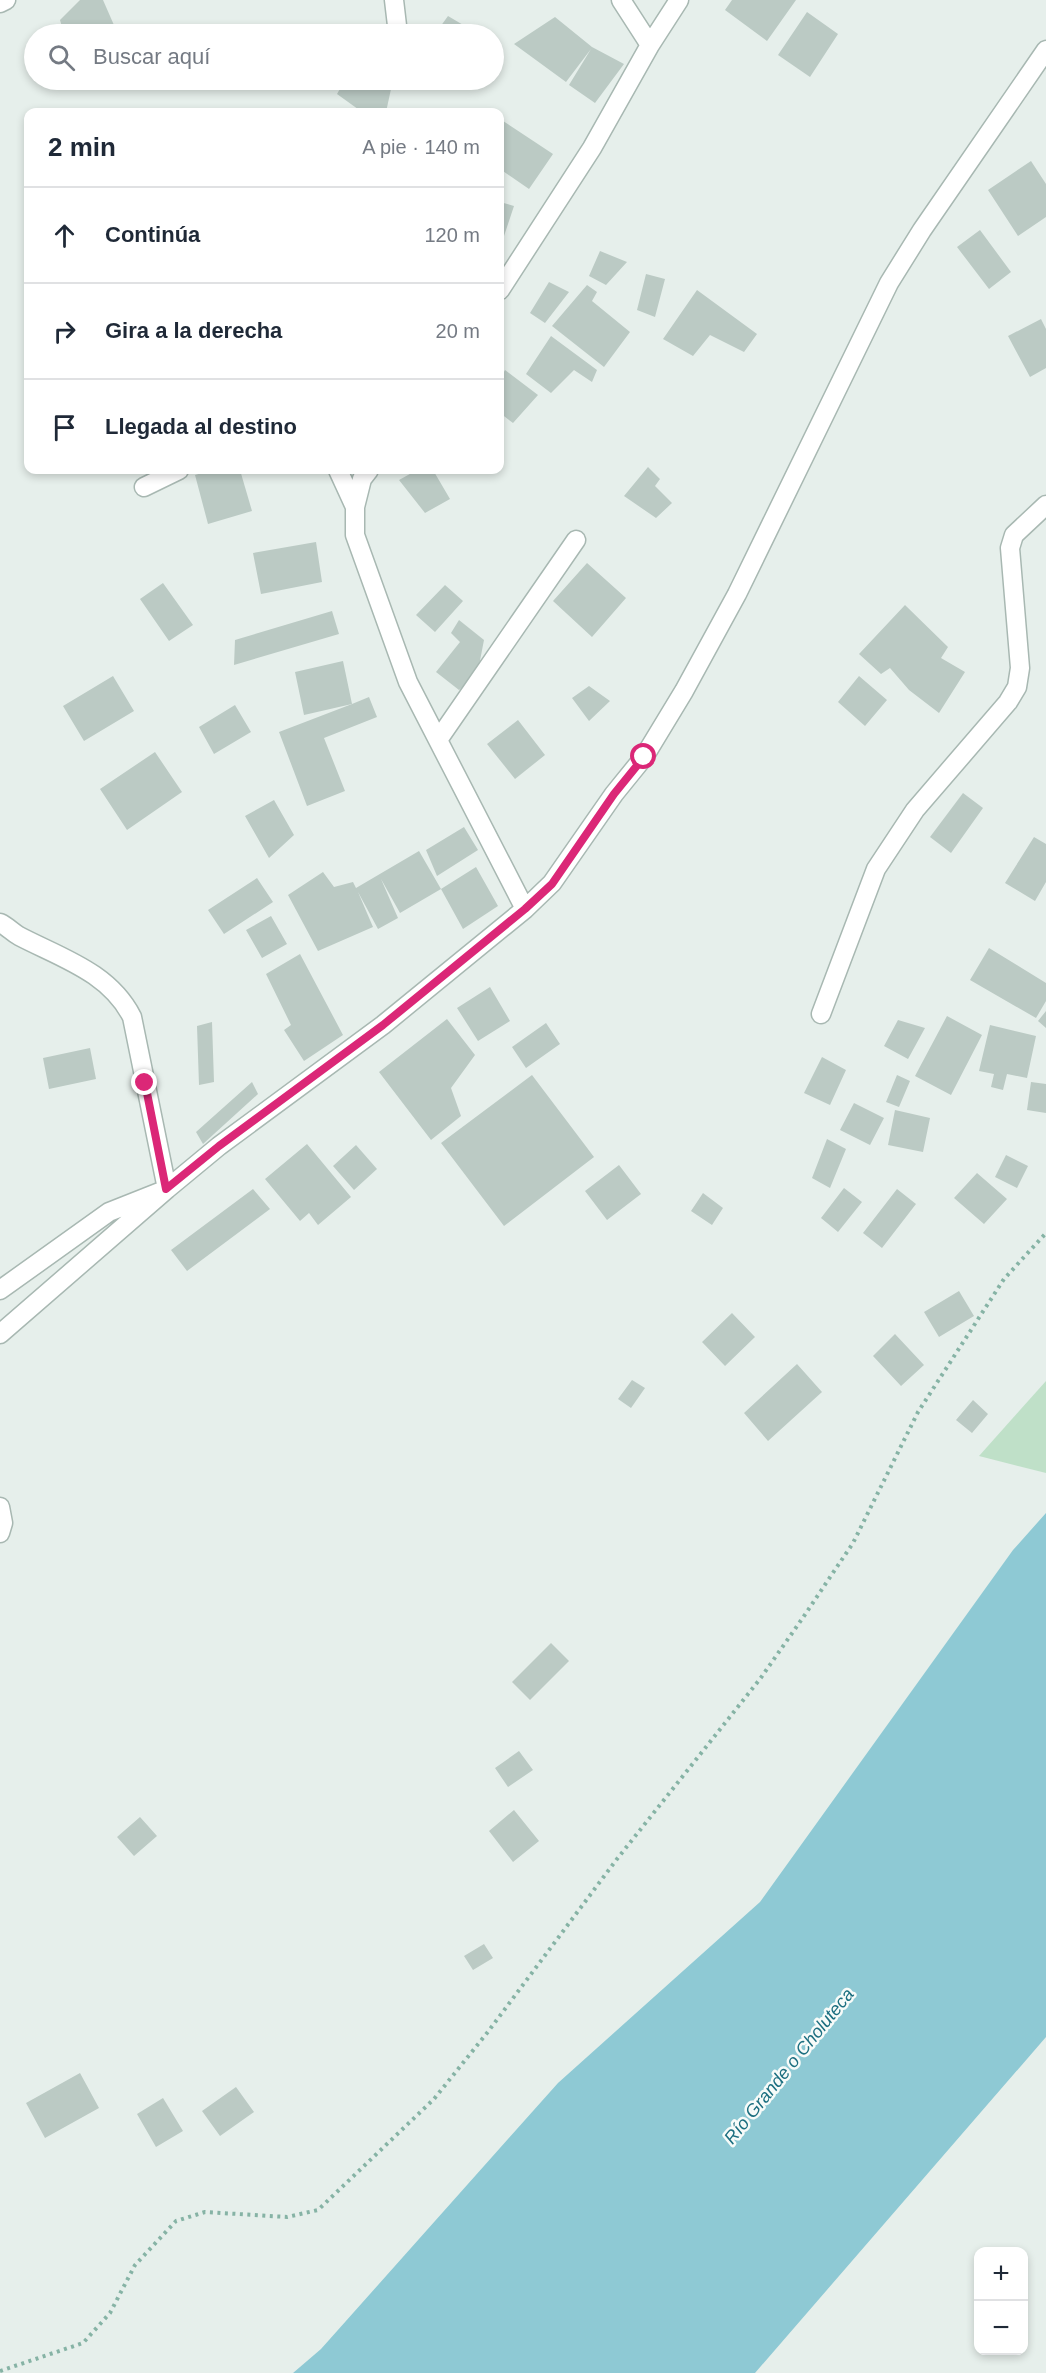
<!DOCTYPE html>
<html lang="es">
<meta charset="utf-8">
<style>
body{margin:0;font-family:Helvetica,sans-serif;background:#f2f2f3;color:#1f2937}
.controls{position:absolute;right:18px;bottom:18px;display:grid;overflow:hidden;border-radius:12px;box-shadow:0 3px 9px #0003}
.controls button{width:54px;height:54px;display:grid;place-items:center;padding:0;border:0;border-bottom:2px solid #e0e1e3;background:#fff;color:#1f2937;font:30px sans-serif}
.stop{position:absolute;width:18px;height:18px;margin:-14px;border:4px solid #db2777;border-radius:50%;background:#fff}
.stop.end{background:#db2777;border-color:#fff;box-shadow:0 2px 6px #0008}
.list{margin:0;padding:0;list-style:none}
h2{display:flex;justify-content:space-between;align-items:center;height:78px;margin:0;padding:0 24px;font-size:26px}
h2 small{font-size:20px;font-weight:400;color:#747a83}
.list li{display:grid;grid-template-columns:39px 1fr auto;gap:18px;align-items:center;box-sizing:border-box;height:96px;padding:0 24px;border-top:2px solid #e0e1e3}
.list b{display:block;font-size:22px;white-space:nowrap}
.list em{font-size:20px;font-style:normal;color:#747a83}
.icon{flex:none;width:33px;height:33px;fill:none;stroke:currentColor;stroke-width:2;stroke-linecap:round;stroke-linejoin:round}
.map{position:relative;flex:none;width:1046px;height:2373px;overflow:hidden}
.search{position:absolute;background:#fff;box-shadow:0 3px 9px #0003;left:24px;top:24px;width:480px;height:66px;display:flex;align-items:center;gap:15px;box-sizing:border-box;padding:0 21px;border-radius:33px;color:#747a83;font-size:22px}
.panel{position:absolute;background:#fff;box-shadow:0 3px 9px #0003;left:24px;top:108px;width:480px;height:366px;border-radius:12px}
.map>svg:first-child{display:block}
.green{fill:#bfe0c8}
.water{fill:#8ec9d4}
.building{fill:#bbcac4}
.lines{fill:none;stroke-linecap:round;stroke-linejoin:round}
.minor-casing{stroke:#a8b8b2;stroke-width:21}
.path{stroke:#86b3a5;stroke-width:4;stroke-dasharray:3 4.5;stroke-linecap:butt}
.minor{stroke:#fff;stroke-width:18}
.route{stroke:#db2777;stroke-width:8}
.labels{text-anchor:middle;stroke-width:5;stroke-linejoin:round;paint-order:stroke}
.water-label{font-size:18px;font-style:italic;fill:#1c6f80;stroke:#f7fbf9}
</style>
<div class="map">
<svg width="1046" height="2373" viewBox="0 0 1046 2373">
<rect width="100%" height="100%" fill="#e6efeb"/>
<path class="green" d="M1046 1381V1473L979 1456Z"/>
<path class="water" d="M1046 1513V2037L755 2373H293L321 2349 558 2083 760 1902 1013 1550Z"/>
<path class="building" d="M80 0H103L117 32 113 34H64L60 20Z
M732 0H796L767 41 725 10Z
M807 12 838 34 810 77 778 55Z
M448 16 475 32 473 34H435Z
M555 17 592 47 624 64 595 103 569 85 591 49 566 82 514 44Z
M345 80H393L386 112H362L337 94Z
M500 119 553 154 529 189 500 169Z
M1031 161 1046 184V217L1018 236 988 190Z
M500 202 514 206 500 248Z
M980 230 1011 272 989 289 957 247Z
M600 251 627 262 606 285 589 276Z
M646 274 665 279 655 317 637 310Z
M549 282 569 292 545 323 530 313Z
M587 285 597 292 592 301 630 332 604 367 552 326Z
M697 290 757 334 744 352 710 335 693 356 663 339Z
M1041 319 1046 329V368L1030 377 1008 336Z
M551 336 597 370 592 382 574 370 551 393 526 374Z
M505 370 538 395 513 423 500 413V379Z
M648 467 660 479 655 486 672 503 656 518 624 496Z
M212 470H240L252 511 208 524 195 475Z
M417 470H433L450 499 425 513 399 480Z
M316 542 322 582 261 594 253 553Z
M587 563 626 598 592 637 553 601Z
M163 583 193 625 169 641 140 599Z
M445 585 463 601 435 632 416 615Z
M905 605 948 647 941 658 965 672 939 713 909 690 890 668 881 674 859 654Z
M332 611 339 634 234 665 235 640Z
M459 620 484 640 477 676 459 690 436 672 460 642 451 633Z
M343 661 352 704 369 697 377 717 324 738 345 791 307 806 279 732 352 704 304 715 295 672Z
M113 676 134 711 84 741 63 706Z
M859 676 887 700 865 726 838 702Z
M589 686 610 701 589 721 572 698Z
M235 705 251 732 214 754 199 727Z
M518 720 545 755 515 779 487 744Z
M155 752 182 792 127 830 100 789Z
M963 793 983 808 951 853 930 837Z
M274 800 294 835 269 858 245 816Z
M464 827 478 850 437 876 426 850Z
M1034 837 1046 844V882L1035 901 1005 883Z
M419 851 441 889 400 913 381 879 398 918 378 929 358 892 373 927 318 951 288 895 323 872 334 887 353 882 356 888Z
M476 867 498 906 463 929 441 889Z
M257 878 273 902 224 934 208 910Z
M271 916 287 944 262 958 246 930Z
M989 948 1046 983V1001L1036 1018 970 980Z
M300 954 343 1035 304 1061 284 1030 291 1025 266 974Z
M490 987 510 1021 478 1041 457 1008Z
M1046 1011V1028L1038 1021Z
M947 1016 982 1035 951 1095 915 1076Z
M447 1019 475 1055 451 1088 461 1116 431 1140 379 1072Z
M898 1020 925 1028 908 1059 884 1046Z
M212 1022 214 1082 199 1085 197 1026Z
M546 1023 560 1044 526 1068 512 1047Z
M990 1025 1036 1036 1027 1078 1007 1074 1003 1090 991 1087 994 1074 979 1071Z
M90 1048 96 1079 49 1089 43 1058Z
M822 1057 846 1070 830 1105 804 1093Z
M532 1075 594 1157 504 1226 441 1143Z
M897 1075 910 1081 899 1107 886 1102Z
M252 1082 258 1094 203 1144 196 1132Z
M1031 1082 1046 1084V1113L1027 1110Z
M854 1103 884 1118 870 1145 840 1130Z
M895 1110 930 1118 923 1152 888 1145Z
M827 1139 846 1149 830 1188 812 1178Z
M307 1144 351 1197 318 1225 309 1213 300 1221 265 1179Z
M356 1145 377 1169 354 1190 333 1166Z
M1006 1155 1028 1166 1017 1188 995 1177Z
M619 1165 641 1194 607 1220 585 1191Z
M977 1173 1007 1199 984 1224 954 1198Z
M844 1188 862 1202 838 1232 821 1218Z
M253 1189 270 1209 187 1271 171 1250Z
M897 1189 916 1204 882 1248 863 1233Z
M703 1193 723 1208 712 1225 691 1211Z
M959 1291 974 1316 939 1337 924 1312Z
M732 1313 755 1337 725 1366 702 1342Z
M895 1334 924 1365 901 1386 873 1356Z
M797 1364 822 1392 768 1441 744 1413Z
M632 1380 645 1388 631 1408 618 1399Z
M973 1400 988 1414 972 1433 956 1420Z
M551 1643 569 1661 530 1700 512 1682Z
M519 1751 533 1770 508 1787 495 1768Z
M514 1810 539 1841 513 1862 489 1831Z
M140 1817 157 1836 134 1856 117 1837Z
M484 1944 493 1958 473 1970 464 1956Z
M80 2073 99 2108 45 2138 26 2103Z
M236 2087 254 2112 220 2136 202 2111Z
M163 2098 183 2131 156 2147 137 2114Z"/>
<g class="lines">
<defs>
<path id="minor" d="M394 0 398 34
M621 0 650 45
M0 3 6 0
M500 290 592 148 650 45 679 0
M338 470 355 507
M369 470 362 479 355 507V535L408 682 525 909
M144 487 179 470
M438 740 576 540
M0 923C7 926 12 932 19 936 61 958 109 972 132 1017L167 1189 109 1212 0 1290
M821 1014 876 869 915 810 1008 702 1017 687 1020 668 1010 548 1014 535 1046 505
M0 1334 167 1189 219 1146 383 1025 525 909 552 883 614 794 644 757 684 691 737 594 889 283 922 230 1046 50
M0 1507 3 1523 0 1533"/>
</defs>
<use href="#minor" class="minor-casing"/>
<path class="path" d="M0 2371 83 2343 110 2313 135 2265 176 2221 205 2212 287 2217 318 2210 434 2099 487 2033 617 1859 760 1679 802 1619 853 1543 918 1412 1004 1279 1046 1233"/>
<use href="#minor" class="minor"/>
</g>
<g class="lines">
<path class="route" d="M145 1083 166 1189 219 1146 383 1025 525 909 552 884 614 794 644 757"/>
</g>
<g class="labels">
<g class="water-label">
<text transform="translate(789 2066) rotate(-51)" y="6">Río Grande o Choluteca</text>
</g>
</g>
</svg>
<div class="controls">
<button>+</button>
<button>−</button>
</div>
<div class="stop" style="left:644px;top:757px"></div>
<div class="stop end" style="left:145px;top:1083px"></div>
<div class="search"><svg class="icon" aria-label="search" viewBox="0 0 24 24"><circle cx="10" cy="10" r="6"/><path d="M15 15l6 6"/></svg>Buscar aquí</div>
<section class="panel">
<h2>2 min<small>A pie · 140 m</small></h2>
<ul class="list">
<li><svg class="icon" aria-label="ahead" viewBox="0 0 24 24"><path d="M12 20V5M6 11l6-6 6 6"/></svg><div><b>Continúa</b></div><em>120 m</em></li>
<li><svg class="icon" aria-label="right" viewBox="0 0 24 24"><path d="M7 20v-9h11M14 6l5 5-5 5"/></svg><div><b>Gira a la derecha</b></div><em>20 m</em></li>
<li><svg class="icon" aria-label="arrive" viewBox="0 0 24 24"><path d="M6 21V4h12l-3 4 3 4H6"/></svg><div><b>Llegada al destino</b></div></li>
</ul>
</section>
</div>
